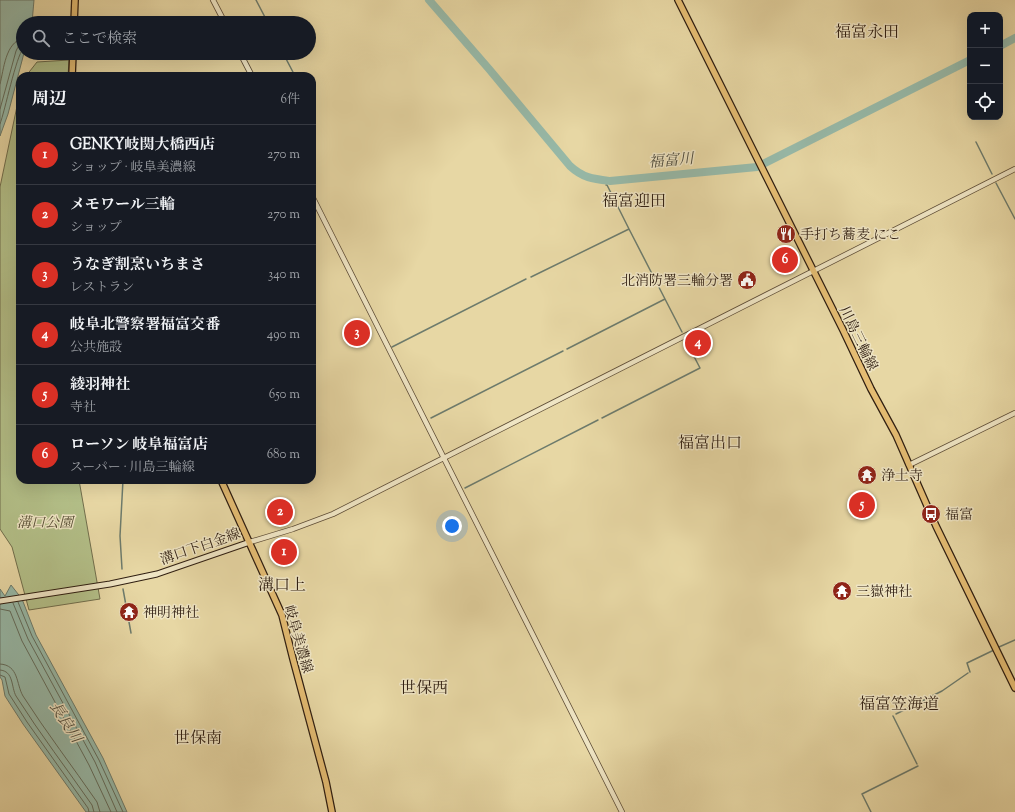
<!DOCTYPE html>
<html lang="ja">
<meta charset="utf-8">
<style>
body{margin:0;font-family:"Sorts Mill Goudy","Noto Serif JP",serif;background:#20242c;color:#f1f3f6}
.controls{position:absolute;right:12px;top:12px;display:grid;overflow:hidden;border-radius:8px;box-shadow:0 4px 16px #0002}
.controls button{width:36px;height:36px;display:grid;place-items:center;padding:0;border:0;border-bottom:1px solid #363941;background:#171b24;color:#f1f3f6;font:20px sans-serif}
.you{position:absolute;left:452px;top:526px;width:14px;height:14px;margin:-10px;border:3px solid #fff;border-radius:50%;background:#1a73e8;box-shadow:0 0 0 6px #1a73e833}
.badge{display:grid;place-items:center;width:26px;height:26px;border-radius:50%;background:#d93025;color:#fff;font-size:13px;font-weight:700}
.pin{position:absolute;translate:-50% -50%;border:2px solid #fff;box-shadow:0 1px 4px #0006}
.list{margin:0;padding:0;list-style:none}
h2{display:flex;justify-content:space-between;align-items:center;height:52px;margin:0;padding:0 16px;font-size:17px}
h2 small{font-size:13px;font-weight:400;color:#9ea1a6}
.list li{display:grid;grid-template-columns:26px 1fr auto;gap:12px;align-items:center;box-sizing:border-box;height:60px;padding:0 16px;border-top:1px solid #363941}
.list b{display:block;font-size:15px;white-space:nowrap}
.list p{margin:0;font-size:13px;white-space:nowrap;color:#9ea1a6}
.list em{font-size:13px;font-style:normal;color:#9ea1a6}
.icon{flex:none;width:22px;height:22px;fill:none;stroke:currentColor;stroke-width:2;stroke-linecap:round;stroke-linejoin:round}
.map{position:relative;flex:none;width:1015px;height:812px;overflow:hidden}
.search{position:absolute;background:#171b24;box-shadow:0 4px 16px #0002;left:16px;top:16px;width:300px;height:44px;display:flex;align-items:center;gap:10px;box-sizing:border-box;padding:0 14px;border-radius:22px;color:#9ea1a6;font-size:15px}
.panel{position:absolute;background:#171b24;box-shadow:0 4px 16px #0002;left:16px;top:72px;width:300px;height:412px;border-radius:12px}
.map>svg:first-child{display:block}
.green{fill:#b3bf88;stroke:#716e4c}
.water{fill:#97b9a8;stroke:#6d7b6c}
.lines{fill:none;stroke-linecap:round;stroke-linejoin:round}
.shore{stroke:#636c5c;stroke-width:1}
.stream{stroke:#6d7b6c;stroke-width:1.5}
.river{stroke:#97b9a8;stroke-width:8}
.tertiary-casing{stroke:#5d4c36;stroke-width:6}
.secondary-casing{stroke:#2f1e11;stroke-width:7}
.primary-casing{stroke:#2f1e11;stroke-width:8}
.tertiary{stroke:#efe5c4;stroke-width:4.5}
.secondary{stroke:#efe5c4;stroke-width:5}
.primary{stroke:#e4bc72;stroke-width:5.5}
.labels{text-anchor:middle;stroke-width:3;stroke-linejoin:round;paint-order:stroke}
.poi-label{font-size:14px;fill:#2f1e11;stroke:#efe5c4;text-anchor:start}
.street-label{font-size:14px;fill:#2f1e11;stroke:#efe5c4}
.park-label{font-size:14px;font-style:italic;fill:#574e35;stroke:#efe5c4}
.water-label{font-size:15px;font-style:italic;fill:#4e4c3e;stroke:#efe5c4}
.quarter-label{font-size:16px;fill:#2f1e11;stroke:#efe5c4}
</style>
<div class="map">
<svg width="1015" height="812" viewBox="0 0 1015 812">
<rect width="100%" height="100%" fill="#e7d7a4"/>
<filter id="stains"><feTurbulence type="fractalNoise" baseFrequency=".005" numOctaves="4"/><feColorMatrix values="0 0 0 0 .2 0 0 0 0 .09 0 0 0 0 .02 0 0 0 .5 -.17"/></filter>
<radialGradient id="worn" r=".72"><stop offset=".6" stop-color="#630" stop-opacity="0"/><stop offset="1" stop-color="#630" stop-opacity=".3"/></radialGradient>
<path class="green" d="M69 60 68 76H26L37 62Z
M20 92V480H79L100 599 29 610 12 547 0 529V187Z"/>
<path class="water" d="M0 0H34L32 23H23V53H24L8 114 0 136Z
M11 585 22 599 36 635 103 758 127 812H86L23 724 5 696 2 680 0 677V589L5 596Z"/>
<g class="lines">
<path class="shore" d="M0 84C4 69 5 43 23 38
M0 109 16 51 18 47 23 44
M0 124C5 111 16 56 23 49
M18 602 32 636 99 760 123 812
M13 603 28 639 95 762 117 812
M0 609 10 611 22 641 89 765 111 812
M0 664C19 665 16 684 23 696 46 732 73 767 97 802L100 812
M0 670C14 671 11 687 16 696 40 734 67 769 92 805L94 812
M0 675 5 677 9 694 27 722 88 808 89 812"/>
<path class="stream" d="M256 0 268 23
M283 53 295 76
M312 110 314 114 312 115
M976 142 992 174
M606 182V180
M996 183 1015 219
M531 277 629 229 607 185H606
M665 299 682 332
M392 347 526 279
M567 349 665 299 629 229
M431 418 563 351
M602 418 700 368 686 341
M465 488 598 420
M122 569 120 536 123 480
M123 589 131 633
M999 647 1015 640
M970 672 967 663 994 650
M896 714 942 691 968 673
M893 716 917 764
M871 812 862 794 918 766"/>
<path class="river" d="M429 0 489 69 570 166C583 178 593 179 610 181L757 167 970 60
M1000 46 1015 38"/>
<defs>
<path id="tertiary" d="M213 0 225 23
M240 53 252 76
M312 196 622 812
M909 465 1015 413
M250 542 293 529 333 514 1015 169"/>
<path id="secondary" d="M0 601 110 584 157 574 250 542"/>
<path id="primary" d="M678 0 843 330 871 389 896 435 936 526 1015 688
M74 23 75 0
M72 76 73 53
M221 480 282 615 293 659 326 782 332 812"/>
</defs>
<use href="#tertiary" class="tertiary-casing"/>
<use href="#secondary" class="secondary-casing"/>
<use href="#primary" class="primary-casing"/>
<use href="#tertiary" class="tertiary"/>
<use href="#secondary" class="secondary"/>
<use href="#primary" class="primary"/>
</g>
<defs>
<symbol id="restaurant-disc" viewBox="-11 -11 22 22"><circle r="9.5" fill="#8f2418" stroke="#efe5c4"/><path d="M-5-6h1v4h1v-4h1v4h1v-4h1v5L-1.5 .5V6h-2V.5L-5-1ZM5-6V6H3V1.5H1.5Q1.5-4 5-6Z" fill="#fff"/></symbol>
<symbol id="civic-disc" viewBox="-11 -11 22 22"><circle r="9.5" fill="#8f2418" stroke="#efe5c4"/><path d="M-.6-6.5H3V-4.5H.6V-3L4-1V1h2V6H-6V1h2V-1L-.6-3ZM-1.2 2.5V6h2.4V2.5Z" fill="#fff"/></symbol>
<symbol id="temple-disc" viewBox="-11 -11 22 22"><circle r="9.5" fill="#8f2418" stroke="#efe5c4"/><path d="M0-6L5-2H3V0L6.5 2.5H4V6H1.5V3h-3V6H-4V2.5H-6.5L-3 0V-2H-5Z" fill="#fff"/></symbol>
<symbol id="bus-disc" viewBox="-11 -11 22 22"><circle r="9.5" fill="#8f2418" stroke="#efe5c4"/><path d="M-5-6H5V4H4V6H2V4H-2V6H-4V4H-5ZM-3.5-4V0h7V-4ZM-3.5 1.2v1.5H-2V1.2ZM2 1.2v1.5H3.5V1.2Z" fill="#fff"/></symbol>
</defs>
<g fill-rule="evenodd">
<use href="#restaurant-disc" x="775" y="223" width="22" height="22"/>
<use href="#civic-disc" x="736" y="269" width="22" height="22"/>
<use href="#temple-disc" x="856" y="464" width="22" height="22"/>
<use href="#bus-disc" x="920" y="503" width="22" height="22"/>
<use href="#temple-disc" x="831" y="580" width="22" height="22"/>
<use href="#temple-disc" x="118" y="601" width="22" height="22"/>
</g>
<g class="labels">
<g class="poi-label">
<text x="800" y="239">手打ち蕎麦 にこ</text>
<text x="733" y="285" text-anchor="end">北消防署三輪分署</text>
<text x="881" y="480">浄土寺</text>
<text x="945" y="519">福富</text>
<text x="856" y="596">三嶽神社</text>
<text x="143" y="617">神明神社</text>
</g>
<g class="street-label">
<text transform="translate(859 338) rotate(64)" y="5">川島三輪線</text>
<text transform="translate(200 546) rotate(-19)" y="5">溝口下白金線</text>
<text transform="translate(299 639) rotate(74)" y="5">岐阜美濃線</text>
</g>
<g class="park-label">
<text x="45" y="527">溝口公園</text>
</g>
<g class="water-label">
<text transform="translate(671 160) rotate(-5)" y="5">福富川</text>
<text transform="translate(66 722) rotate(57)" y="5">長良川</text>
</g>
<g class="quarter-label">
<text x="867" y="37">福富永田</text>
<text x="634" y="206">福富迎田</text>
<text x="710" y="448">福富出口</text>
<text x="282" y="590">溝口上</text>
<text x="424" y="693">世保西</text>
<text x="899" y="709">福富笠海道</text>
<text x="198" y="743">世保南</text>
</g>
</g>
<rect width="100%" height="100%" filter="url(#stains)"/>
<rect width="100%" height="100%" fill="url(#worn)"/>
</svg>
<div class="controls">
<button>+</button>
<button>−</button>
<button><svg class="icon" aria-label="locate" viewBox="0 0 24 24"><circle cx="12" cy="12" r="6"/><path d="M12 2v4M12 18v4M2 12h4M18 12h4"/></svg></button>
</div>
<div class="you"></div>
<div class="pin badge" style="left:284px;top:552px">1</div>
<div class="pin badge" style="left:280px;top:512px">2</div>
<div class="pin badge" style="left:357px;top:333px">3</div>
<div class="pin badge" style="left:698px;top:343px">4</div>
<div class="pin badge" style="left:862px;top:505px">5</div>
<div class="pin badge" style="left:785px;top:260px">6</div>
<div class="search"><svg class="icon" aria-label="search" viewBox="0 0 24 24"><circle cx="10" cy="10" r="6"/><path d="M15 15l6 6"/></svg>ここで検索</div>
<section class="panel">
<h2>周辺<small>6件</small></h2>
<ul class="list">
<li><span class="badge">1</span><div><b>GENKY岐関大橋西店</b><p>ショップ · 岐阜美濃線</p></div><em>270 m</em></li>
<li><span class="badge">2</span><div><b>メモワール三輪</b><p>ショップ</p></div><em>270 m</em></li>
<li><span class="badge">3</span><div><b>うなぎ割烹いちまさ</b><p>レストラン</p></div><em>340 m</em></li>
<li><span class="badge">4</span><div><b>岐阜北警察署福富交番</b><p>公共施設</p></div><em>490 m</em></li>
<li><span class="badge">5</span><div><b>綾羽神社</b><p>寺社</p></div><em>650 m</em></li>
<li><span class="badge">6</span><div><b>ローソン 岐阜福富店</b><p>スーパー · 川島三輪線</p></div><em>680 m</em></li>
</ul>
</section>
</div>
